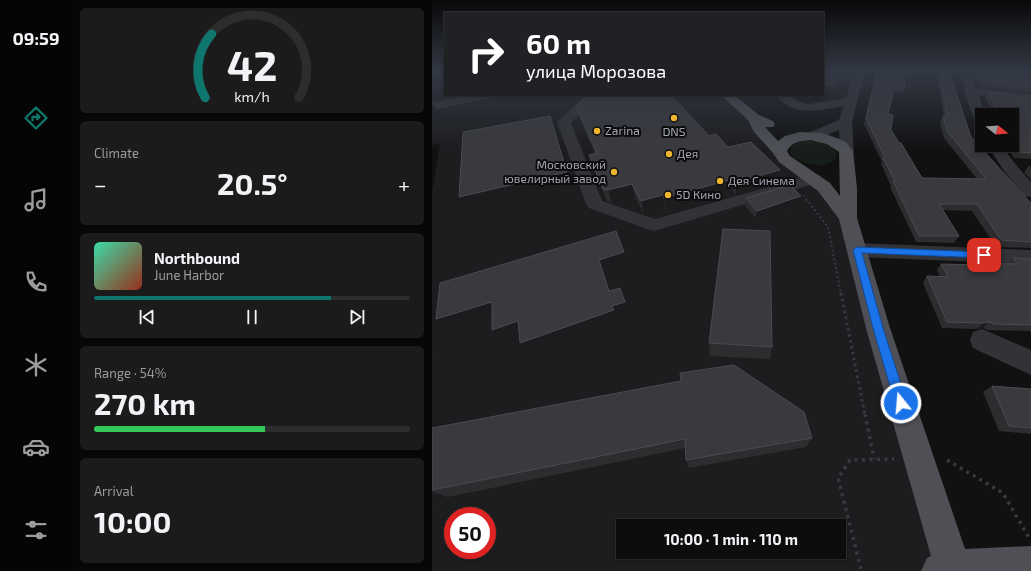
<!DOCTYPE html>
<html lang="en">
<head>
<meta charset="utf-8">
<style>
	body { margin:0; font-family:"Exo 2",sans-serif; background:#1b1b1c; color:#f1f3f6; height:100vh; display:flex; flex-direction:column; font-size:15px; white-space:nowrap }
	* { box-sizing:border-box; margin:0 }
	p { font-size:13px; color:#9a9c9e }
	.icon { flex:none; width:22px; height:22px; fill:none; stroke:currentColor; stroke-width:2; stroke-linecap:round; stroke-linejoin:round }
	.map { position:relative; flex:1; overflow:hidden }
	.details { display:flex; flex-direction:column; gap:8px; padding:8px; background:#070708; width:360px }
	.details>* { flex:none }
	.top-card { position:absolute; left:12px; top:12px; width:380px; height:84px; border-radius:0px; box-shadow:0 2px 6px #0003,0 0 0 1px #2d2d2e; background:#202124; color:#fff; overflow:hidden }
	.needle { width:26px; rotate:107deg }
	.controls { position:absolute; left:543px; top:108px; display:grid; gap:8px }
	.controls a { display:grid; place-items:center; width:44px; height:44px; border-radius:0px; background:#0d0d0e; box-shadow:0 2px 6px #0003,0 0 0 1px #2d2d2e; font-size:20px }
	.speed { position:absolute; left:12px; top:507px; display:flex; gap:8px; font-size:20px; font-weight:700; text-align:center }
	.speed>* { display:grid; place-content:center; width:52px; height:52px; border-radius:50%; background:#0d0d0e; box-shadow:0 2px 6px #0003,0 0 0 1px #2d2d2e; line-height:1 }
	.speed .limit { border:6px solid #d22; background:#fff; color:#111 }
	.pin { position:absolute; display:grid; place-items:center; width:34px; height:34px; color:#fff; margin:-17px; border-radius:8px; box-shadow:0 2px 6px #0006 }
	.me { position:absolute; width:44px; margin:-22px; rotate:343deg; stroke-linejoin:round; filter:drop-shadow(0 0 3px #0008) }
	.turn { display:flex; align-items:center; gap:14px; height:84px; padding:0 16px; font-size:18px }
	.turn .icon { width:52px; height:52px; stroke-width:2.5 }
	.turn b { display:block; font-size:28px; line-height:34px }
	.big { font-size:30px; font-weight:700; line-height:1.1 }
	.details .widget { flex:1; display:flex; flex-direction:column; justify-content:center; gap:6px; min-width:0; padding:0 14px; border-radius:6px; background:#1b1b1c }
	.details .dial { align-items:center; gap:0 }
	.dial svg { height:104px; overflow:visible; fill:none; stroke:#2d2d2e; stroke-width:7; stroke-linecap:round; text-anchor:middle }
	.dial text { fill:#f1f3f6; stroke:none }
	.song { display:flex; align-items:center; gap:12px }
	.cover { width:48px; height:48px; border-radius:6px; background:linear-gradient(135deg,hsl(160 70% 55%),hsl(10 70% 35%)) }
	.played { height:4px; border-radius:2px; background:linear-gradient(90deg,#0f766e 75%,#2d2d2e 75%) }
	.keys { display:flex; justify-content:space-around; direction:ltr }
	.heat { display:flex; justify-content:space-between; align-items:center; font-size:22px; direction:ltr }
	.charge { height:6px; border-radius:3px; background:linear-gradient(90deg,#34c759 54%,#2d2d2e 0) }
	.trip { position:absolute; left:184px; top:519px; width:230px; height:40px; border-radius:0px; background:#0d0d0e; box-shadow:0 2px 6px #0003,0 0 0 1px #2d2d2e; font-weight:700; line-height:40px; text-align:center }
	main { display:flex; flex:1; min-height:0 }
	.tabs { display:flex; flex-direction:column; width:72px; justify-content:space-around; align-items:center; background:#050506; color:#9a9c9e }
	.tabs .icon { width:28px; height:28px }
	.tabs .current { color:#0f766e }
	.tabs b { font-size:18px; color:#f1f3f6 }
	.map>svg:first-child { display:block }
	.built { fill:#1d1d1f; fill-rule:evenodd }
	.green { fill:#171d18 }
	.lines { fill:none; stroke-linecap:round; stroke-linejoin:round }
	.path-far3 { stroke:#383a3e; stroke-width:1.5; stroke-dasharray:1 1.5; stroke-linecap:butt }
	.path-far2 { stroke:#383a3e; stroke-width:2; stroke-dasharray:2 2.5; stroke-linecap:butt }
	.path-far1 { stroke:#383a3e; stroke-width:3; stroke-dasharray:2.5 3.5; stroke-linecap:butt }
	.path { stroke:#383a3e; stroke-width:3.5; stroke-dasharray:3 4.5; stroke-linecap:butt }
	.minor { fill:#323337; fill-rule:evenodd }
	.major { fill:#4e5056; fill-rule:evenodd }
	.wall { fill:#2d2d30 }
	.shaded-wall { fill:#1c1c1e }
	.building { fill:#3a3a3e; stroke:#4a4b50 }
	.route { fill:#1a73e8; stroke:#114b97 }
	.poi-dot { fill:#edb42f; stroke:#0c0c0d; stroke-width:1.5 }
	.labels { text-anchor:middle; stroke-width:4; stroke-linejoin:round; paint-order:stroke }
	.far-poi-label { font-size:12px; fill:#a3a7b3; stroke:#0c0c0d; text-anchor:start }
</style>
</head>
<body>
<main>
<nav class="tabs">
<b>09:59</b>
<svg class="icon current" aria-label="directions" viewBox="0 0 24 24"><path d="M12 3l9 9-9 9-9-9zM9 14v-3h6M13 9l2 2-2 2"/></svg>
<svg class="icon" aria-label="music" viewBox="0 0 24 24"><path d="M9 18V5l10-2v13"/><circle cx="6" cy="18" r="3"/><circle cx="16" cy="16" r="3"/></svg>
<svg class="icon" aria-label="phone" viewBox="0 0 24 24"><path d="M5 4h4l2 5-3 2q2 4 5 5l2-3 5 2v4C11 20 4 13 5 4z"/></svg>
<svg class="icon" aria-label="climate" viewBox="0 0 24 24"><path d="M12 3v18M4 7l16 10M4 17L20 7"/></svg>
<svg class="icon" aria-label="car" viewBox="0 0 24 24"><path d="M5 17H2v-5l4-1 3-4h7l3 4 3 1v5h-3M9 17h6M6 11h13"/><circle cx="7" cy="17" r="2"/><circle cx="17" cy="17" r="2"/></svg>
<svg class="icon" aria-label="filters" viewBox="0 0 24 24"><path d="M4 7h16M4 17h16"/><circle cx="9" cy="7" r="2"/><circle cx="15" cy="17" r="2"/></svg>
</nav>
<section class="details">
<div class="widget dial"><svg viewBox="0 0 100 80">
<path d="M14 69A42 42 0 1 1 86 69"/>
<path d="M14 69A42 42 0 0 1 19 20" stroke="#0f766e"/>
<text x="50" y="56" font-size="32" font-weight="700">42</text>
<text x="50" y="72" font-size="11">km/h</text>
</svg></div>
<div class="widget"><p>Climate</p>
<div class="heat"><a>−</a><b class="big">20.5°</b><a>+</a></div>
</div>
<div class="widget">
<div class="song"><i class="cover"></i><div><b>Northbound</b><p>June Harbor</p></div></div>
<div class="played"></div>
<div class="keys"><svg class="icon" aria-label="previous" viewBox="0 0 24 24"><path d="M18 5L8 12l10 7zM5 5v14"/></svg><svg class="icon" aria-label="pause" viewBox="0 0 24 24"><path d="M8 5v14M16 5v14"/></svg><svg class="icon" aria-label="next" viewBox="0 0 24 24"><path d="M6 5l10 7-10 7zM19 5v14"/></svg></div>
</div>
<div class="widget"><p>Range · 54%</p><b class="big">270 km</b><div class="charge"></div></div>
<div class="widget"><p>Arrival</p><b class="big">10:00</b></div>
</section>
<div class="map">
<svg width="599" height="571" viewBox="0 0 599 571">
	<rect width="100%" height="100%" fill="#111112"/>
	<path class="built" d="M0,71H13V95H295L405,205L508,571H0V193L8,144L0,145ZM21,516H55V550H21ZM191,526H407V552H191Z"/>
	<path class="green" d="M375,140C386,140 403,142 405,155C398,172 366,165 358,153L359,146L368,141Z"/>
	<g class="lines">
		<polyline class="path-far3" points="371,195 375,200"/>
		<polyline class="path-far2" points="374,199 396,227 409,294"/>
		<polyline class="path-far1" points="409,293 433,415"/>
		<g class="path">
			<polyline points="433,414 442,459"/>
			<polyline points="515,460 571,493 597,538"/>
			<polyline points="429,569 406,478 418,460 462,459"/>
		</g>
		<g class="minor">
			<path d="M423,71H433L420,122L422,153L420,156L415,157L410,156L408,153L407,130L386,139L381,140L376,139L374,136L376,133L407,120L412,106C389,110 361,118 344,95H358L368,102L376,104L414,98L419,82L391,78V72L421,76Z"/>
			<polygon points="528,71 538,71 544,88 599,94 599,102 547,95 553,115 550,115 550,128 545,127 532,91 533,90"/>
			<polygon points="39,95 64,95 62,97 58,98 0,110 0,102"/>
			<polygon points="154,95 163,95 165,97 139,123 170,201 223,219 382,174 388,176 390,179 388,182 229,229 222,231 215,229 157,208 154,204 125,122"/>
			<polygon points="555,145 569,145 584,165 599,182 599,197 593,196 572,171"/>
			<polygon points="425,243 599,250 599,264 425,257 418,255 415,250 418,245"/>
			<polygon points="550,329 599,350 599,375 541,348 538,340 541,332"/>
		</g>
		<path class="major" d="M289,95H302L327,115L341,121L343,124L341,127H333L346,141L353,136L368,132L390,133L405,138L414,142L421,151L425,188V218L458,328L533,549L599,546V571H489L495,558L499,556L434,328L407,219L386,191L347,162L341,153L322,132L316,120ZM379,140L395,144L407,152L408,196L398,183L358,156L355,151C360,141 369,141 379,140Z"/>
	</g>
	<g class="wall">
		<polygon points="391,71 409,71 408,73 407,73 403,86 391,86"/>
		<polygon points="444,71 480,74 479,79 473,78 473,88 471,93 461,92 456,114 459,130 490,178 545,179 512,138 508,122 511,116 512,116 505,76 507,71 517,71 539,137 599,203 599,248 564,247 540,211 511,210 527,236 522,243 484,242 458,187 459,186 449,164 450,162 432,124"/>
		<polygon points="540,71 599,71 599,93 548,87"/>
		<polygon points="556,92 599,98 599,159 582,158 574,145 580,145 580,115 561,115 561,114 553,97"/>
		<polygon points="144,106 277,136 296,147 348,170 347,182 304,195 301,191 234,210 233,208 212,214 203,197 180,203 175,201 161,167 157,155 163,154 147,117"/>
		<polygon points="597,166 599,166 599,180 592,172"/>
		<polygon points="369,196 368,204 324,218 313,206 314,198"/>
		<polygon points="581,258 599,259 599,333 598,331 555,330 551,328 545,329 510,328 491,283 495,276 508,276 505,270 509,264 548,265 550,263 576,264"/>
		<polygon points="277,343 340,347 338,359 278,356"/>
		<polygon points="0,358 14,368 14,425 380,438 374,447 257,468 254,460 253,448 16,497 0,505"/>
		<polygon points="560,386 599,389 599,434 567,431 551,392"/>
	</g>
	<g class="shaded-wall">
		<polygon points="406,71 407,71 405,82 403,86"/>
		<polygon points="139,95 152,95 142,104"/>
		<polygon points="0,103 5,110 0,127"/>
		<polygon points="118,116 122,127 140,183 36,209 27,197"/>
		<polygon points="348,170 347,182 304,195 304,182"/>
		<polygon points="301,179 301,191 234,210 232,198"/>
		<polygon points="200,184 203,197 180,203 176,190"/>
		<polygon points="231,195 233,208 212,214 209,201"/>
		<polygon points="369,196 368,204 324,218 325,211"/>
		<polygon points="192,252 197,265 173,273 183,304 177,291 167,260"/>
		<polygon points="188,288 198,314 186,319 187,322 99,354 88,343 180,306"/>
		<polygon points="60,302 71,314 19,331 4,319"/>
		<polygon points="86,321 97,334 72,342 60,330"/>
		<polygon points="557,322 551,328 545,329 551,323"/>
		<polygon points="0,358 14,368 14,438 0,431"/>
		<polygon points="0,492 16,497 0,505"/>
	</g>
	<g class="building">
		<polygon points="445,71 480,71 480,74 473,73 473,88 463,86 456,114 461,115 459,130 467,143 469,143 490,178 554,179 515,131 511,116 515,116 507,71 517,71 539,137 599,203 599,242 569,240 545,204 507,204 527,236 487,236 461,181 463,181 451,158 453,158 434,118"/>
		<polygon points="545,71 599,71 599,87 550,82"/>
		<polygon points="556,92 599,98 599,153 586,152 580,143 580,115 562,115 561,114 567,114"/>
		<polygon points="155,95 239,95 277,136 284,134 296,147 319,142 348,170 304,182 301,179 232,198 231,195 209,201 200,184 176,190 171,189 157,155 165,153 144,106"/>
		<polygon points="118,116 135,172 27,197 31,132"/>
		<polygon points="358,185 369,196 325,211 314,198"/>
		<polygon points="291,229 338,231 340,347 277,343"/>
		<polygon points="184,231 192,252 167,260 177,291 188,288 193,302 180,306 182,310 88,343 86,321 60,330 60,302 4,319 8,283"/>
		<polygon points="581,258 599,259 599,325 562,324 557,322 551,323 515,322 495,276 516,277 509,264 551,265 550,263 585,264"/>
		<polygon points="302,365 372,412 380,438 254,460 253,439 0,490 0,428 249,381 248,373"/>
		<polygon points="560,386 599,389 599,428 577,426"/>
	</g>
	<linearGradient id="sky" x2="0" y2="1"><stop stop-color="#09090a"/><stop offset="0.47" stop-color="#323844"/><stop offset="1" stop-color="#323844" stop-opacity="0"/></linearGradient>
	<rect width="599" height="151" fill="url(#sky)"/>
	<polygon class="route" points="425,247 552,252 556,255 552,258 430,253 451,328 475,403 473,407 469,409 465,407 463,403 441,328 421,250"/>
	<g class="poi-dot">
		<circle cx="242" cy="118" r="4"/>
		<circle cx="165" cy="131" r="4"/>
		<circle cx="237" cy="154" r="4"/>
		<circle cx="182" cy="172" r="4"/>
		<circle cx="288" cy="181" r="4"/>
		<circle cx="236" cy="195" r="4"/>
	</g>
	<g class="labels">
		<g class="far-poi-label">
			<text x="173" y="135">Zarina</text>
			<text x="242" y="136" text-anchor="middle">DNS</text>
			<text x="245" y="158">Дея</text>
			<text x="174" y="169" text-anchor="end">Московский<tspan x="174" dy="14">ювелирный завод</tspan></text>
			<text x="296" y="185">Дея Синема</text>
			<text x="244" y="199">5D Кино</text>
		</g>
	</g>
</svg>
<div class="controls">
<a><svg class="needle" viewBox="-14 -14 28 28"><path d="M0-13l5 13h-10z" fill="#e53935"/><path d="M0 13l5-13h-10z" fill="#9a9c9e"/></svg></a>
</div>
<div class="speed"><div class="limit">50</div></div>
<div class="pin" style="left:552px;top:255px;background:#d93025"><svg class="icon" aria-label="arrive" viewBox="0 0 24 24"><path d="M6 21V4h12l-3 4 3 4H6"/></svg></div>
<svg class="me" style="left:469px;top:403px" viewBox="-20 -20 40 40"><circle r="17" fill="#1a73e8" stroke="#fff" stroke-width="3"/><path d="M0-11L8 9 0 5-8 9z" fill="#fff"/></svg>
<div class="trip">10:00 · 1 min · 110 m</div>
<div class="top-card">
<div class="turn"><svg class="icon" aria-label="right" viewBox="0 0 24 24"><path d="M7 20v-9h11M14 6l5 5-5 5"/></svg><div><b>60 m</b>улица Морозова</div></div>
</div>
</div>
</main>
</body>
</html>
